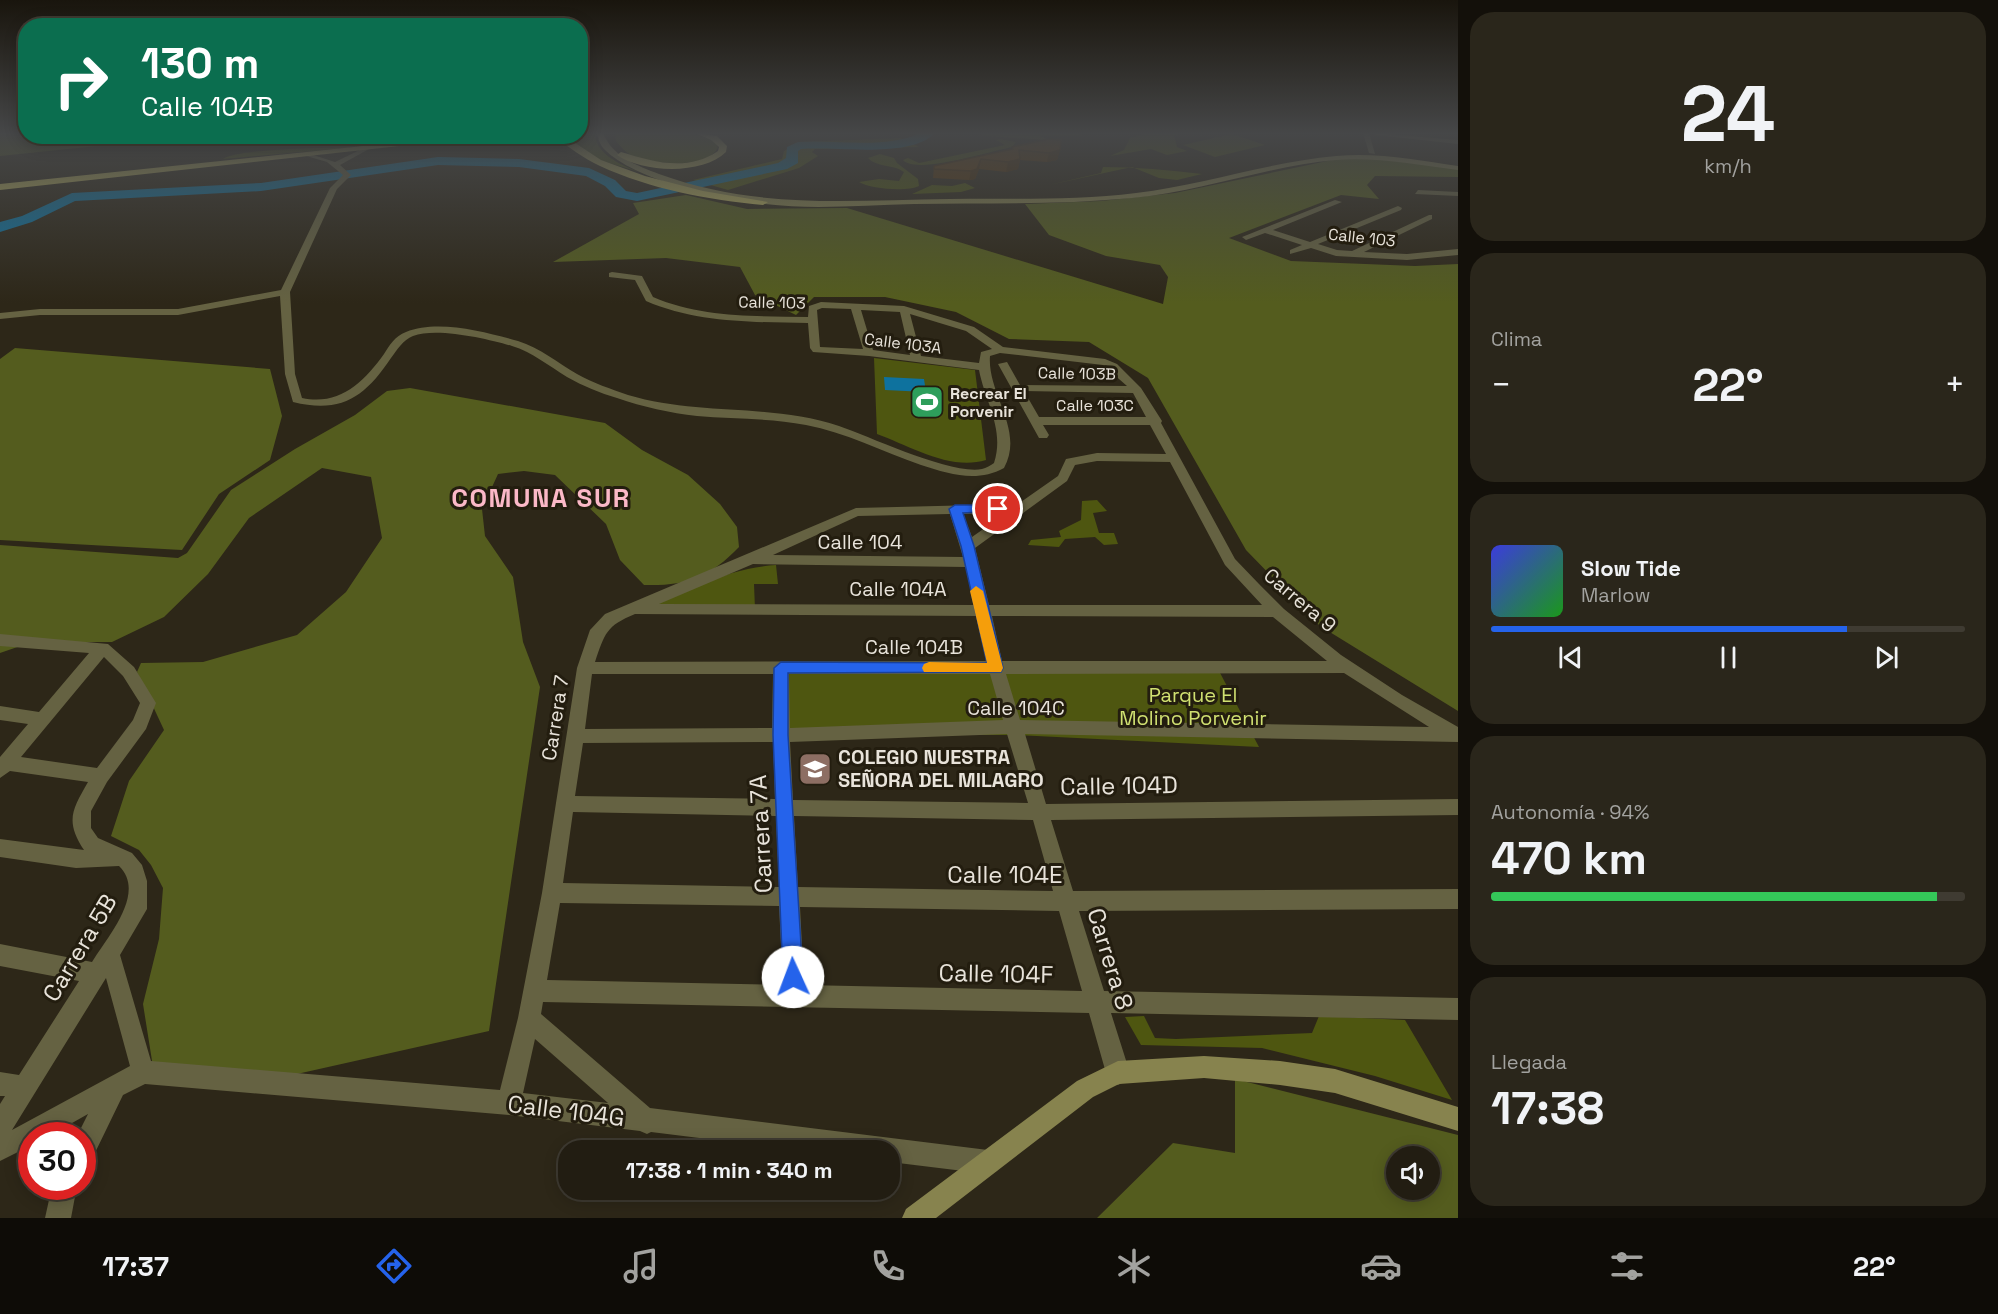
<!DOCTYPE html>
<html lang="es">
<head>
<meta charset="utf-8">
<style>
	body { margin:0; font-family:"Space Grotesk",sans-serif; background:#2a261b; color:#f1f3f6; height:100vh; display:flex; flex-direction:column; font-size:22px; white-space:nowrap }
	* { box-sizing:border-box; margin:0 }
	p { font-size:20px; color:#a2a29f }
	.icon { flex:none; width:33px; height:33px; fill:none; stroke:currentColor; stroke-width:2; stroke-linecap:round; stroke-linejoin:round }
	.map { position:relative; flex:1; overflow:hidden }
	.side { display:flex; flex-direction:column; gap:12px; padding:12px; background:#13100a; width:540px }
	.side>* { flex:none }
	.guide { position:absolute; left:18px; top:18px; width:570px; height:126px; border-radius:24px; box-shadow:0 3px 15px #0003,0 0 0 2px #3f3b32; background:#0b6e4f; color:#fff; overflow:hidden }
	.tools { position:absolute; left:1386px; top:1146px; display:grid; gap:12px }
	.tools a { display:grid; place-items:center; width:54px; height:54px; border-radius:50%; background:#221d12; box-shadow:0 3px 15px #0003,0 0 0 2px #3f3b32; font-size:30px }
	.speed { position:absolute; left:18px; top:1122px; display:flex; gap:12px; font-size:30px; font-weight:700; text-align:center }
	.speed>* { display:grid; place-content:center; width:78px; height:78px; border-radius:50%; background:#221d12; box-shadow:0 3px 15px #0003,0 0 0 2px #3f3b32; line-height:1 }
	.speed .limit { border:9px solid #d22; background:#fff; color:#111 }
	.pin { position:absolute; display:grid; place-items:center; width:51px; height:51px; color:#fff; margin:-26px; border:3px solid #fff; border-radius:50%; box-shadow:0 2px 6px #0007 }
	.me { position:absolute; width:66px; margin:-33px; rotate:358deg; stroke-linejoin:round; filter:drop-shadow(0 0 4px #0008) }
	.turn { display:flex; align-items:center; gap:21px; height:126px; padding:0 24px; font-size:27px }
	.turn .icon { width:78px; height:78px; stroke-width:2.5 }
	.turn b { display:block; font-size:42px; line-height:51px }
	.big { font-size:45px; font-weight:600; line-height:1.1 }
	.side .tile { flex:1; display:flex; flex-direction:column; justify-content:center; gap:9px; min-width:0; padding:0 21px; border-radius:24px; background:#2a261b }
	.side .dial { align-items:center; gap:0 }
	.dial b { font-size:78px; line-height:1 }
	.song { display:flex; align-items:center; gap:18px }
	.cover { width:72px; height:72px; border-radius:9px; background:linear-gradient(135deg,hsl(240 70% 55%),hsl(120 70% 35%)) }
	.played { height:6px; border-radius:3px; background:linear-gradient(90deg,#2563eb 75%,#3f3b32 75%) }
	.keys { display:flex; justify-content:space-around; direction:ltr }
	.heat { display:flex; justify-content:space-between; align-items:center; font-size:33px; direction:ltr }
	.charge { height:9px; border-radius:4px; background:linear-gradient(90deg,#34c759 94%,#3f3b32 0) }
	.trip { position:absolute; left:558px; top:1140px; width:342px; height:60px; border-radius:24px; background:#221d12; box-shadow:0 3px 15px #0003,0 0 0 2px #3f3b32; font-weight:600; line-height:60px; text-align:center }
	.tab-bar { display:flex; height:96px; justify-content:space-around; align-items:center; background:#0e0c07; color:#a2a29f }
	.tab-bar .icon { width:42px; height:42px }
	.tab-bar .selected { color:#2563eb }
	.tab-bar b { font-size:27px; color:#f1f3f6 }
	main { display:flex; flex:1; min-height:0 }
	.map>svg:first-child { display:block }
	.green { fill:#4e5610 }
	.forest { fill:#545c1e; fill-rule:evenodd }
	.water { fill:#0e729e }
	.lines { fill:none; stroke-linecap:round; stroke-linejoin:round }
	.river { fill:#0e729e; fill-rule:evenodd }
	.street { fill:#656242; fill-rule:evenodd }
	.secondary { fill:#87834e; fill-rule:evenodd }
	.highway { fill:#bab35e; fill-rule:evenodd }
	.wall { fill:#583405 }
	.shaded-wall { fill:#472a04 }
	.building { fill:#663c06; stroke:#472a04; stroke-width:1.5 }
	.route { fill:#2563eb; stroke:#184099; stroke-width:1.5 }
	.slow { fill:#f59e0b }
	.labels { text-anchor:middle; stroke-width:6; stroke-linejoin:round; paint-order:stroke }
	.far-street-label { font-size:16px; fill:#e8e3da; stroke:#231d0f }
	.far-poi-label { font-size:16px; font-weight:bold; fill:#e8e3da; stroke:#231d0f; text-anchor:start }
	.street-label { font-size:20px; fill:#e8e3da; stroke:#231d0f }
	.park-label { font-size:20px; fill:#d0e071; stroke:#231d0f }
	.poi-label { font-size:20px; font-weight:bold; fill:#e8e3da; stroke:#231d0f; text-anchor:start }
	.near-street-label { font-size:24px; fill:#e8e3da; stroke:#231d0f }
	.district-label { font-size:26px; font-weight:bold; letter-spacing:1.5px; fill:#fbb8c7; stroke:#231d0f }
</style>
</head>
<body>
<main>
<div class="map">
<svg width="1458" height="1218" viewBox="0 0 1458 1218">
	<rect width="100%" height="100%" fill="#2d2718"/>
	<g class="green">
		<path d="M581,133H595C595,164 653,176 677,183L599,160L564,137L580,136Z"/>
		<path d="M615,133C636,133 708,126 718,147C709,170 652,164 633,156C626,153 621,147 616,141Z"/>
		<polygon points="980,133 1076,133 1083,136 1041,136 1048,140 985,136"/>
		<polygon points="1147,133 1182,133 1174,135 1177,147 1187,151 1167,155 1151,149 1110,156 1124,150 1130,138"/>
		<polygon points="1232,134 1265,145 1215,157 1183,145"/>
		<polygon points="901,138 919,147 815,149 812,152 818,156 799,168 728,190 693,180 782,159 784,151 801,142"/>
		<path d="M1000,139L1016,142L1012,147C991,151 916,175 903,160L908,158L919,163L1005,145L996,140Z"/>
		<path d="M357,147L223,159C240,148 332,148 357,147Z"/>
		<path d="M880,154L894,158L897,163L918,179L919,186C907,192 870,189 859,182L879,179L899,181L904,172C893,164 878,168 868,158Z"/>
		<path d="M1103,167C1136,167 1169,170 1202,174L1177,180L1159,178L1132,167L1049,185L1101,173Z"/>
		<polygon points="965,183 975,188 961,192 912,194 932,185 952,186"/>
		<path d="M874,358L975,370L986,460C950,471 910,446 877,434Z"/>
		<polygon points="1097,500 1107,511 1093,513 1099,533 1114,533 1118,544 1104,545 1095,537 1065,539 1059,547 1028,545 1031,540 1061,537 1059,531 1081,520 1082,501"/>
		<path d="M776,565L778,584H754L755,609L642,611C686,591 727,568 776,565Z"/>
		<polygon points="783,668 1218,669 1259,747 1014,735 781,735"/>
		<polygon points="1144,1016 1155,1038 1176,1039 1312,1033 1319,1016 1405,1020 1452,1100 1375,1076 1262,1048 1141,1045 1125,1017"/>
	</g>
	<g class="forest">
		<polygon points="0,133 25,133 26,136 185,137 0,156"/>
		<polygon points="1337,159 1377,159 1458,168 1458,177 1375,176 1367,185 1379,199 1341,195 1229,238 1291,261 1415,266 1458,264 1458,711 1320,626 1246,550 1148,378 1089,342 1009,339 956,312 885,297 814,297 796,315 755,295 740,267 666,258 553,262 639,214 633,203 686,195 747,209 847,208 1163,304 1168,277 1160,265 1106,256 1049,235 1025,204 1101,201 1175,193"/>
		<polygon points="15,348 270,369 282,416 270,460 219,494 182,550 0,540 0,359"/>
		<path d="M410,388L605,423L642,450L688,475L720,504L737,527L739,547C709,578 687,586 644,585L620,560L606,524L555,475L524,471L498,474L482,509L485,536L513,577L523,642L540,687L489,1031L279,1078L153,1067L143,1004L159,939L163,888L151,865L139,850L111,836L129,781L164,730L137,672L141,663L203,662L297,635L346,592L382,538L371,477L322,468L249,518L208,574L164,617L112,642H32L0,653V545L178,558L187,553L231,490L295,449L355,415L387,391Z"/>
		<path d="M1235,1079L1458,1135V1218H1097L1173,1143L1235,1153ZM1396,1156H1430V1190H1396Z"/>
	</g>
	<polygon class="water" points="884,377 924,379 926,392 885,390"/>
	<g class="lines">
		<path class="river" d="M920,133H935C910,159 836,146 801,149L798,151V163L787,169L637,201L616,197L605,186L586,176L519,167L438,165L261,191L75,201L32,222L0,232V222L22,216L72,193L261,183L438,157L519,159L589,168L615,180L626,191L637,193L778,163L786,158L787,147L798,142C837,139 884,150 920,133Z"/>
		<g class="street">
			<polygon points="1363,133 1369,133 1375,154 1369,153"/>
			<polygon points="1373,133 1458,140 1458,144 1376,135"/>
			<path d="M364,148L369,149L340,165L351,175L337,189L290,292L295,374L302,398C339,406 363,383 384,354C389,346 395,336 406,332C438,319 485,332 518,341C540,348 558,363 577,374C593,383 611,389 628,395C698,416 770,403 839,426C871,437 951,475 982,469C986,468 991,465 994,463C1005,429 985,402 979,370L869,356L813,352L810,348L808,323C753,322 697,323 646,301L635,280L609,277V273L612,272L642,276L653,297C702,318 756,316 808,317L809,306L821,302L904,306L974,327L1003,347L1105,359L1117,364L1141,388L1162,421L1161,423L1235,559L1259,584L1284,609L1341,655L1402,695L1458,727V742L1025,734L1046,804L1458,799V815L1051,820L1073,891L1458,889V909L1079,911L1104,991L1458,998V1020L1111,1013L1130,1073L1126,1081L1118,1085L1110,1081L1106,1073L1089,1013L543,1002L541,1014L650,1108L988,1150L997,1153L1000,1162L997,1171L988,1174L890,1162V1150H796L651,1132L647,1134L640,1131L509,1115L145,1084L123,1095L91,1161L82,1164V1136H77L88,1114L49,1136H32V1145L0,1161V1104L5,1096H0V1072L19,1075L79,981L0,966V944L92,962C107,937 147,893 119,866L76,868L0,857V839L84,850C65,821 72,810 88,782L10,771L0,778V757L28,724L0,720V706L39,712L89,653L0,646V634L108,644L134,667L156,703L146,729L107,782L91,811V828L98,838L132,853L142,865L147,881V909L120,955L151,1061L500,1090L518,1018L542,893L577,668L590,630L605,614L856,508L1018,504L1058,476L1066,459L1097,453L1166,454L1150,425H1043L1049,435L1047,438H1039L998,364L1007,362L1020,385L1127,386L1103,365L1000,353L990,356C987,394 1025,430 1004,468C977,483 949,474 921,465C883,452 845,432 806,425C770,418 733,419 697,416C670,413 643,407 617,398C600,393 583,386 567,377C549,366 532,352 512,346C488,339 437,327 413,336C403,340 397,350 391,358C365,397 341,414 293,402L285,374L280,296L178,315H40L0,319V313L40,309H178L281,290L330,188L343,175L327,162L303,155L307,153L335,162ZM822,308L851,309L863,349L820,347L817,310ZM861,310L900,312L910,355L873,350ZM910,314L966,331L992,349L981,352L979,363L921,356ZM1024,391L1133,393L1146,417H1039ZM1097,461L1170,462L1225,565L1262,605H989L975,548L1067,481L1075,465ZM1006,513L972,537L963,514ZM950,514L963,557L773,555L858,516ZM753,564L966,567L974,605L659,604ZM635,614L976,616L986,661L595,662C605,633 606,626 635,614ZM992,616L1273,617L1327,661H1002ZM104,657L123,676L140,703L133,720L97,768L21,757ZM1344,673L1429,727L1020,720L1006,674ZM592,674H773L772,728L585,729ZM789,674H990L1003,720L790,728ZM1007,734L1028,803L793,800L790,742ZM773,742L775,799L575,796L583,743ZM573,812L776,816L779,887L563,883ZM794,816L1033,820L1053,891L798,887ZM560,903L779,906L783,985L547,980ZM800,907L1059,911L1082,991L804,985ZM106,978L130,1066L12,1130ZM535,1039L608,1103L523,1093Z"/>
			<polygon points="1418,190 1458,192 1458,196 1415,194"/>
			<polygon points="1335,200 1342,202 1273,230 1310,242 1398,206 1402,208 1401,210 1318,244 1337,250 1352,251 1429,215 1432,215 1432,219 1364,252 1407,254 1458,249 1458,255 1407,260 1336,256 1311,248 1290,254 1290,250 1302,245 1265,233 1246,240 1242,237"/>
			<polygon points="52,1186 77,1186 71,1218 45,1218"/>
		</g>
		<g class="secondary">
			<path d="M597,133H603C613,157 636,165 659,174C758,210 848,200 950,199C1012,198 1075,201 1136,193C1203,185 1269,162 1336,156C1377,152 1418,160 1458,166V170C1418,165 1377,157 1336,160C1267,166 1201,192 1132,198C1059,205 986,203 914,204C864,205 814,210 765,204C722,200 634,180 604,149C600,145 598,138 597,133Z"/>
			<polygon points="1204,1056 1280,1061 1335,1069 1458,1107 1458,1131 1335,1093 1280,1085 1204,1078 1119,1084 1093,1097 936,1218 902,1218 906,1209 1077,1081 1118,1061"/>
		</g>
		<g class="highway">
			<path d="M695,133L717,136L727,146L726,152C703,175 643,173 617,155L621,152C654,162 687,172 718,151L719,147L711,140Z"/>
			<polygon points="458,136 490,136 0,190 0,184"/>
			<path d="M553,136L566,137L601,160L645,176L703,191L768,202L763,205C708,200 650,189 600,166C584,159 568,146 553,136Z"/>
		</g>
	</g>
	<polygon class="wall" points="1012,147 1060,150 1057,160 1047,162 1020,160 1018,169 1006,172 979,169 975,179 969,180 933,178 934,166 1012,149"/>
	<g class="shaded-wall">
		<polygon points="1060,150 1057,160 1047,162 1049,153"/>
		<polygon points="981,159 979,169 975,179 969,180 971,171"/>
		<polygon points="1020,159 1018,169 1006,172 1008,162"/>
	</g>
	<polygon class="building" points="1049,139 1061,140 1060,150 1049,153 1019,150 1020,159 1008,162 981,159 977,169 971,171 934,169 934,166 1013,149 1012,147"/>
	<linearGradient id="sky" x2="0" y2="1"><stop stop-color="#19150d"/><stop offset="0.44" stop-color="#464748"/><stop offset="1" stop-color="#464748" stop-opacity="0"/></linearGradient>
	<rect width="1458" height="303" fill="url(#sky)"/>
	<polygon class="route" points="998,505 1004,509 1002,511 963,513 974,546 1003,668 1001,672 788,673 788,735 803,977 800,984 793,987 786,984 783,977 773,735 774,668 781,662 987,663 961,546 949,509 955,505"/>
	<polygon class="slow" points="976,586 983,591 1003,668 1001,672 924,672 922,668 924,664 929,662 987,663 970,591"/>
	<defs>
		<g id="stadium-square" transform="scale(1.725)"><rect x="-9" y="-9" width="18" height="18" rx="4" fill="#2e9e5b" stroke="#231d0f"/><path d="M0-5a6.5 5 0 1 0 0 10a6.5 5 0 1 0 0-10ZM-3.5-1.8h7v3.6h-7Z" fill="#fff"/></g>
		<g id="school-square" transform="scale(1.725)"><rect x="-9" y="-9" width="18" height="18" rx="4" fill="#8d6e63" stroke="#231d0f"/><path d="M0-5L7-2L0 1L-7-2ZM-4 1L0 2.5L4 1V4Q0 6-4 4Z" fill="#fff"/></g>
	</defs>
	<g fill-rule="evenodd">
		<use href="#stadium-square" x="927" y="402"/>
		<use href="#school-square" x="815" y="769"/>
	</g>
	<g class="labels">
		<g class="far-street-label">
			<text transform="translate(1362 237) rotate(6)" y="6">Calle 103</text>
			<text transform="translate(772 302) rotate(1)" y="6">Calle 103</text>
			<text transform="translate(903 343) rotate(7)" y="6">Calle 103A</text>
			<text transform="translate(1077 373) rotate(1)" y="6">Calle 103B</text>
			<text x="1095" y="411">Calle 103C</text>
		</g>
		<g class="far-poi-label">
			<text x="950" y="399">Recrear El<tspan x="950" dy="18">Porvenir</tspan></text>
		</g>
		<g class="street-label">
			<text x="860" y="549">Calle 104</text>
			<text x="898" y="596">Calle 104A</text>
			<text transform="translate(1300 600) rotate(40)" y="7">Carrera 9</text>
			<text x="914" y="654">Calle 104B</text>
			<text x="1016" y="715">Calle 104C</text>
			<text transform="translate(555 718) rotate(-81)" y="7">Carrera 7</text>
		</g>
		<g class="park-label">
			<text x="1193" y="702">Parque El<tspan x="1193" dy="23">Molino Porvenir</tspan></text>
		</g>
		<g class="poi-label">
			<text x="838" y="764">COLEGIO NUESTRA<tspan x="838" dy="23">SEÑORA DEL MILAGRO</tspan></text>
		</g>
		<g class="near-street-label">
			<text transform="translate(1119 786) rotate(-1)" y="8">Calle 104D</text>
			<text transform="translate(761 834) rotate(-93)" y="8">Carrera 7A</text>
			<text x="1005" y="883">Calle 104E</text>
			<text transform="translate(80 948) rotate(-59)" y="8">Carrera 5B</text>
			<text transform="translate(1110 959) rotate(73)" y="8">Carrera 8</text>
			<text transform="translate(996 974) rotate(1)" y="8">Calle 104F</text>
			<text transform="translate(566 1111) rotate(7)" y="8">Calle 104G</text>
		</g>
		<g class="district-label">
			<text x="541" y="507">COMUNA SUR</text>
		</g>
	</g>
</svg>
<div class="tools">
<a><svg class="icon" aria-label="sound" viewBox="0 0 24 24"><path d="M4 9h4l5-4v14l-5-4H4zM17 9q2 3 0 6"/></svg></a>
</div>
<div class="speed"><div class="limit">30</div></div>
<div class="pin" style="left:998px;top:509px;background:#d93025"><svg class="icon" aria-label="arrive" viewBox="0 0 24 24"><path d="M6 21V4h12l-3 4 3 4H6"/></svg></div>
<svg class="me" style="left:793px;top:977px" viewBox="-20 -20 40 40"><circle r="19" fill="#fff"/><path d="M0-13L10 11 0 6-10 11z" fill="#2563eb"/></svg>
<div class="trip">17:38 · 1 min · 340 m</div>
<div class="guide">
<div class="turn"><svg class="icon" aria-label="right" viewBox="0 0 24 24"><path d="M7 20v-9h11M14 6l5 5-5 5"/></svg><div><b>130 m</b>Calle 104B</div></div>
</div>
</div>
<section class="side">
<div class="tile dial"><b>24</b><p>km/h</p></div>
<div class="tile"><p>Clima</p>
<div class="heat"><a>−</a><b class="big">22°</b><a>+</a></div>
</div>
<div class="tile">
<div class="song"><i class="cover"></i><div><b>Slow Tide</b><p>Marlow</p></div></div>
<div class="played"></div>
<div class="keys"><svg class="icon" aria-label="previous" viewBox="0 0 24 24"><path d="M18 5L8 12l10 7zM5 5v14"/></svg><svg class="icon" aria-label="pause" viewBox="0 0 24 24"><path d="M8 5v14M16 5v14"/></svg><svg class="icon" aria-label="next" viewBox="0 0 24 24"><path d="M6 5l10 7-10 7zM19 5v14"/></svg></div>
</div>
<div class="tile"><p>Autonomía · 94%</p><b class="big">470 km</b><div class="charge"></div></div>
<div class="tile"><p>Llegada</p><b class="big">17:38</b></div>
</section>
</main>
<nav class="tab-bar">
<b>17:37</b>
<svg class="icon selected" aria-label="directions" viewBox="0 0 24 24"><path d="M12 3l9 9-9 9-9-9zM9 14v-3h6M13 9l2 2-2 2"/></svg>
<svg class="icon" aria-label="music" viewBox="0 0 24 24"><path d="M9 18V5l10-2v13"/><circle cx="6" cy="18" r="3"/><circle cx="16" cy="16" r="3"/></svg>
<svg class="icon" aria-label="phone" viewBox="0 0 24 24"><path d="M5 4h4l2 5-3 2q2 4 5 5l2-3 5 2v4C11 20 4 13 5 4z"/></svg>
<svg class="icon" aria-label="climate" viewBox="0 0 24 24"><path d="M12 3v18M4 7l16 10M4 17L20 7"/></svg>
<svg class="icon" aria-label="car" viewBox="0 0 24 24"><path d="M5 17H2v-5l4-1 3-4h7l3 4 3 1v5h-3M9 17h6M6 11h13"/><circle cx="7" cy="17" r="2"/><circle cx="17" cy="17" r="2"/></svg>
<svg class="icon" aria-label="filters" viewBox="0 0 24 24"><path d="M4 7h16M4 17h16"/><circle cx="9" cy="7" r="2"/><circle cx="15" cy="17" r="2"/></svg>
<b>22°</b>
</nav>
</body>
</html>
